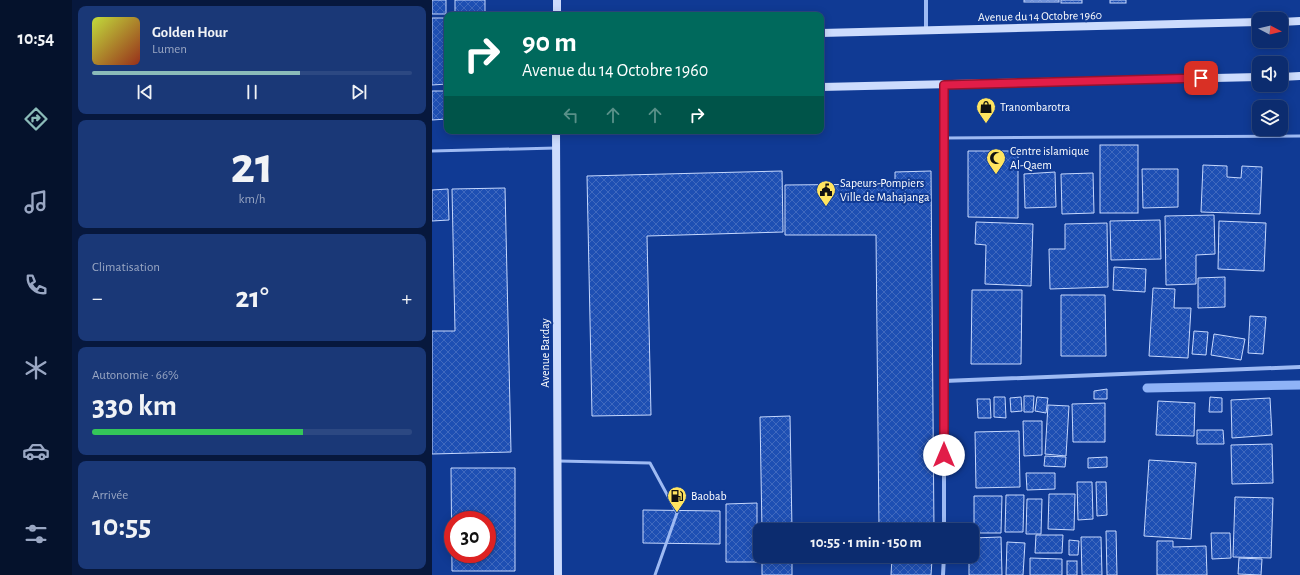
<!DOCTYPE html>
<html lang="fr">
<head>
<meta charset="utf-8">
<style>
	body { margin:0; font-family:"Alegreya Sans",sans-serif; background:#1a3877; color:#f1f3f6; height:100vh; display:flex; flex-direction:column; font-size:15px; white-space:nowrap }
	* { box-sizing:border-box; margin:0 }
	p { font-size:13px; color:#9aa7c3 }
	.icon { flex:none; width:22px; height:22px; fill:none; stroke:currentColor; stroke-width:2; stroke-linecap:round; stroke-linejoin:round }
	.map { position:relative; flex:1; overflow:hidden }
	.details { display:flex; flex-direction:column; gap:6px; padding:6px; background:#07183d; width:360px }
	.details>* { flex:none }
	.banner { position:absolute; left:12px; top:12px; width:380px; height:122px; border-radius:8px; box-shadow:0 2px 10px #0003,0 0 0 1px #2c4882; background:#00695c; color:#fff; overflow:hidden }
	.needle { width:26px; rotate:97deg }
	.controls { position:absolute; left:820px; top:12px; display:grid; gap:8px }
	.controls a { display:grid; place-items:center; width:36px; height:36px; border-radius:8px; background:#0c2c6f; box-shadow:0 2px 10px #0003,0 0 0 1px #2c4882; font-size:20px }
	.speed { position:absolute; left:12px; top:511px; display:flex; gap:8px; font-size:20px; font-weight:700; text-align:center }
	.speed>* { display:grid; place-content:center; width:52px; height:52px; border-radius:50%; background:#0c2c6f; box-shadow:0 2px 10px #0003,0 0 0 1px #2c4882; line-height:1 }
	.speed .limit { border:6px solid #d22; background:#fff; color:#111 }
	.pin { position:absolute; display:grid; place-items:center; width:34px; height:34px; color:#fff; margin:-17px; border-radius:8px; box-shadow:0 2px 6px #0006 }
	.me { position:absolute; width:44px; margin:-22px; rotate:0deg; stroke-linejoin:round; filter:drop-shadow(0 0 3px #0008) }
	.turn { display:flex; align-items:center; gap:14px; height:84px; padding:0 12px; font-size:18px }
	.turn .icon { width:52px; height:52px; stroke-width:2.5 }
	.turn b { display:block; font-size:28px; line-height:34px }
	.lanes { display:flex; align-items:center; height:38px; padding:0 12px; background:#0003; justify-content:center; gap:20px; direction:ltr }
	.lanes .off { opacity:.35 }
	.big { font-size:30px; font-weight:700; line-height:1.1 }
	.details .card { flex:1; display:flex; flex-direction:column; justify-content:center; gap:6px; min-width:0; padding:0 14px; border-radius:8px; background:#1a3877 }
	.details .dial { align-items:center; gap:0 }
	.dial b { font-size:52px; line-height:1 }
	.song { display:flex; align-items:center; gap:12px }
	.cover { width:48px; height:48px; border-radius:6px; background:linear-gradient(135deg,hsl(70 70% 55%),hsl(10 70% 35%)) }
	.played { height:4px; border-radius:2px; background:linear-gradient(90deg,#8bbbb9 65%,#2c4882 65%) }
	.keys { display:flex; justify-content:space-around; direction:ltr }
	.heat { display:flex; justify-content:space-between; align-items:center; font-size:22px; direction:ltr }
	.charge { height:6px; border-radius:3px; background:linear-gradient(90deg,#34c759 66%,#2c4882 0) }
	.trip { position:absolute; left:321px; top:523px; width:226px; height:40px; border-radius:8px; background:#0c2c6f; box-shadow:0 2px 10px #0003,0 0 0 1px #2c4882; font-weight:700; line-height:40px; text-align:center }
	main { display:flex; flex:1; min-height:0 }
	.menu { display:flex; flex-direction:column; width:72px; justify-content:space-around; align-items:center; background:#05122c; color:#9aa7c3 }
	.menu .icon { width:28px; height:28px }
	.menu .on { color:#8bbbb9 }
	.menu b { font-size:18px; color:#f1f3f6 }
	.map>svg:first-child { display:block }
	.lines { fill:none; stroke-linecap:round; stroke-linejoin:round }
	.stream { stroke:#8fb3f7; stroke-width:9 }
	.building { fill:url(#building-cross-hatch); stroke:#c6d8fe; fill-rule:evenodd }
	.service { stroke:#9ebaf3; stroke-width:3 }
	.minor { stroke:#9ebaf3; stroke-width:4 }
	.secondary { stroke:#cddcfd; stroke-width:8 }
	.route-casing { stroke:#92132f; stroke-width:10 }
	.route { stroke:#e11d48; stroke-width:7 }
	.labels { text-anchor:middle; stroke-width:4; stroke-linejoin:round; paint-order:stroke }
	.street-label { font-size:12px; fill:#fff; stroke:#103a94 }
	.poi-label { font-size:12px; fill:#fff; stroke:#103a94; text-anchor:start }
</style>
</head>
<body>
<main>
<nav class="menu">
<b>10:54</b>
<svg class="icon on" aria-label="directions" viewBox="0 0 24 24"><path d="M12 3l9 9-9 9-9-9zM9 14v-3h6M13 9l2 2-2 2"/></svg>
<svg class="icon" aria-label="music" viewBox="0 0 24 24"><path d="M9 18V5l10-2v13"/><circle cx="6" cy="18" r="3"/><circle cx="16" cy="16" r="3"/></svg>
<svg class="icon" aria-label="phone" viewBox="0 0 24 24"><path d="M5 4h4l2 5-3 2q2 4 5 5l2-3 5 2v4C11 20 4 13 5 4z"/></svg>
<svg class="icon" aria-label="climate" viewBox="0 0 24 24"><path d="M12 3v18M4 7l16 10M4 17L20 7"/></svg>
<svg class="icon" aria-label="car" viewBox="0 0 24 24"><path d="M5 17H2v-5l4-1 3-4h7l3 4 3 1v5h-3M9 17h6M6 11h13"/><circle cx="7" cy="17" r="2"/><circle cx="17" cy="17" r="2"/></svg>
<svg class="icon" aria-label="filters" viewBox="0 0 24 24"><path d="M4 7h16M4 17h16"/><circle cx="9" cy="7" r="2"/><circle cx="15" cy="17" r="2"/></svg>
</nav>
<section class="details">
<div class="card">
<div class="song"><i class="cover"></i><div><b>Golden Hour</b><p>Lumen</p></div></div>
<div class="played"></div>
<div class="keys"><svg class="icon" aria-label="previous" viewBox="0 0 24 24"><path d="M18 5L8 12l10 7zM5 5v14"/></svg><svg class="icon" aria-label="pause" viewBox="0 0 24 24"><path d="M8 5v14M16 5v14"/></svg><svg class="icon" aria-label="next" viewBox="0 0 24 24"><path d="M6 5l10 7-10 7zM19 5v14"/></svg></div>
</div>
<div class="card dial"><b>21</b><p>km/h</p></div>
<div class="card"><p>Climatisation</p>
<div class="heat"><a>−</a><b class="big">21°</b><a>+</a></div>
</div>
<div class="card"><p>Autonomie · 66%</p><b class="big">330 km</b><div class="charge"></div></div>
<div class="card"><p>Arrivée</p><b class="big">10:55</b></div>
</section>
<div class="map">
<svg width="868" height="575" viewBox="0 0 868 575">
	<defs>
		<pattern id="building-cross-hatch" width="8" height="8" patternUnits="userSpaceOnUse"><rect width="8" height="8" fill="#1e4fb3"/><path d="M0 0l8 8M0 8l8-8" fill="none" stroke="#4069be"/></pattern>
	</defs>
	<rect width="100%" height="100%" fill="#103a94"/>
	<g class="lines">
		<polyline class="stream" points="715,388 868,385"/>
	</g>
	<g class="building">
		<rect x="0" y="0" width="14" height="14"/>
		<rect x="23" y="0" width="30" height="15"/>
		<rect x="592" y="0" width="35" height="2"/>
		<rect x="629" y="0" width="21" height="3"/>
		<rect x="678" y="0" width="16" height="3"/>
		<polygon points="0,18 14,18 15,84 0,85"/>
		<polygon points="0,91 15,91 15,119 0,120"/>
		<rect x="668" y="145" width="38" height="68"/>
		<polygon points="536,151 586,151 586,218 536,217"/>
		<polygon points="771,165 795,166 795,177 809,178 810,166 830,167 828,214 769,212"/>
		<polygon points="710,169 746,169 746,207 711,208"/>
		<polygon points="350,171 351,232 215,236 219,415 160,416 155,176"/>
		<polygon points="499,171 502,530 447,530 444,235 353,235 353,185 463,184 463,172"/>
		<polygon points="623,172 624,207 593,208 592,174"/>
		<polygon points="661,173 662,213 630,214 629,174"/>
		<polygon points="73,188 79,452 0,454 0,331 23,331 20,189"/>
		<polygon points="16,189 17,220 0,221 0,190"/>
		<polygon points="782,215 783,254 764,255 764,284 734,285 733,216"/>
		<polygon points="728,220 729,259 679,260 678,221"/>
		<polygon points="787,221 834,223 832,271 786,269"/>
		<polygon points="544,222 601,224 599,286 553,284 554,245 543,244"/>
		<polygon points="675,223 676,287 618,289 617,249 633,249 633,224"/>
		<polygon points="682,267 714,269 713,292 681,290"/>
		<polygon points="793,277 793,307 766,308 766,278"/>
		<polygon points="721,288 743,289 742,308 759,308 756,358 717,356"/>
		<polygon points="540,290 590,290 589,364 539,364"/>
		<polygon points="629,295 673,295 674,356 629,356"/>
		<polygon points="818,316 834,317 831,354 816,353"/>
		<polygon points="762,331 776,332 774,355 760,354"/>
		<polygon points="782,334 813,339 809,360 779,355"/>
		<polygon points="675,389 675,399 662,399 662,391"/>
		<polygon points="592,396 602,396 601,412 592,412"/>
		<polygon points="562,397 573,397 574,418 562,417"/>
		<polygon points="589,397 590,411 579,412 578,398"/>
		<polygon points="605,397 616,398 614,413 603,411"/>
		<polygon points="778,397 790,398 790,412 777,412"/>
		<polygon points="838,398 840,435 800,438 799,400"/>
		<polygon points="545,399 558,399 559,418 546,418"/>
		<polygon points="726,401 763,403 762,436 724,435"/>
		<polygon points="673,403 673,442 641,442 640,404"/>
		<polygon points="616,405 637,406 634,456 613,454"/>
		<polygon points="358,416 360,530 330,530 328,417"/>
		<polygon points="591,421 610,421 610,455 592,456"/>
		<polygon points="765,430 791,430 792,444 765,444"/>
		<polygon points="587,431 588,487 544,488 543,432"/>
		<polygon points="840,444 841,483 800,484 799,445"/>
		<polygon points="613,456 634,457 633,467 612,466"/>
		<polygon points="675,457 675,467 656,468 656,458"/>
		<polygon points="717,460 764,463 759,539 712,536"/>
		<path d="M19,468H83V571H20ZM21,520H55V554H21Z"/>
		<polygon points="594,473 623,473 623,489 595,490"/>
		<polygon points="645,482 660,482 661,519 646,520"/>
		<polygon points="664,482 674,482 675,515 665,516"/>
		<polygon points="617,494 643,494 642,530 616,529"/>
		<polygon points="574,495 592,495 591,532 573,532"/>
		<polygon points="542,496 570,496 569,533 542,533"/>
		<polygon points="803,497 841,498 839,558 801,557"/>
		<polygon points="595,499 610,499 609,534 594,534"/>
		<polygon points="325,503 325,562 294,562 294,504"/>
		<polygon points="211,510 288,511 288,544 211,543"/>
		<polygon points="674,531 684,531 685,575 675,575"/>
		<polygon points="779,533 798,533 799,558 780,559"/>
		<polygon points="604,535 631,535 630,553 603,553"/>
		<polygon points="569,537 570,575 537,575 537,556 540,556 540,538"/>
		<polygon points="649,537 669,537 670,575 650,575"/>
		<polygon points="637,540 647,541 646,555 637,555"/>
		<polygon points="725,541 741,541 741,547 774,546 775,575 725,575"/>
		<polygon points="575,542 593,543 591,575 574,575"/>
		<rect x="330" y="556" width="30" height="19"/>
		<polygon points="460,558 500,560 499,575 459,575"/>
		<polygon points="598,558 630,559 630,575 598,575"/>
		<polygon points="807,558 830,559 829,575 806,574"/>
		<rect x="635" y="561" width="10" height="14"/>
	</g>
	<g class="lines">
		<g class="service">
			<polyline points="512,138 868,136"/>
			<polyline points="0,151 124,148"/>
			<polyline points="127,461 218,463 245,513 223,575"/>
		</g>
		<g class="minor">
			<polyline points="494,30 494,0"/>
			<polyline points="512,85 512,530"/>
			<polyline points="512,381 868,367"/>
			<polyline points="511,575 512,556"/>
		</g>
		<g class="secondary">
			<polyline points="125,0 125,15"/>
			<polyline points="849,22 868,21"/>
			<polyline points="389,33 827,22"/>
			<polyline points="849,77 868,76"/>
			<polyline points="389,87 827,77"/>
			<polyline points="124,131 126,575"/>
		</g>
	</g>
	<g class="lines">
		<g class="route-casing">
			<polyline id="route" points="512,455 512,85 769,78"/>
		</g>
		<use href="#route" class="route"/>
	</g>
	<defs>
		<g id="shop-pin" transform="scale(1)"><path d="M0 17L-7.5 6A9.5 9.5 0 1 1 7.5 6Z" fill="#ffe460" stroke="#103a94"/><path d="M-5-2.5h2.3a2.7 3.5 0 0 1 5.4 0H5L5.5 6h-11ZM-1.5-2.5h3a1.5 2.3 0 0 0-3 0Z" fill="#111"/></g>
		<g id="mosque-pin" transform="scale(1)"><path d="M0 17L-7.5 6A9.5 9.5 0 1 1 7.5 6Z" fill="#ffe460" stroke="#103a94"/><path d="M3.5-4.9A6 6 0 1 0 3.5 4.9A5 5 0 1 1 3.5-4.9Z" fill="#111"/></g>
		<g id="civic-pin" transform="scale(1)"><path d="M0 17L-7.5 6A9.5 9.5 0 1 1 7.5 6Z" fill="#ffe460" stroke="#103a94"/><path d="M-.6-6.5H3V-4.5H.6V-3L4-1V1h2V6H-6V1h2V-1L-.6-3ZM-1.2 2.5V6h2.4V2.5Z" fill="#111"/></g>
		<g id="fuel-pin" transform="scale(1)"><path d="M0 17L-7.5 6A9.5 9.5 0 1 1 7.5 6Z" fill="#ffe460" stroke="#103a94"/><path d="M-5.5-6h7V0h2V4h1.3V-2.5L3-4.5l.8-.8L6-3V5H2.5V1h-1V6h-7ZM-4.2-4.7v3.2H.2V-4.7Z" fill="#111"/></g>
	</defs>
	<g fill-rule="evenodd">
		<use href="#shop-pin" x="554" y="107"/>
		<use href="#mosque-pin" x="564" y="158"/>
		<use href="#civic-pin" x="394" y="190"/>
		<use href="#fuel-pin" x="245" y="496"/>
	</g>
	<g class="labels">
		<g class="street-label">
			<text transform="translate(608 16) rotate(-1)" y="4">Avenue du 14 Octobre 1960</text>
			<text transform="translate(113 353) rotate(-90)" y="4">Avenue Barday</text>
		</g>
		<g class="poi-label">
			<text x="568" y="111">Tranombarotra</text>
			<text x="578" y="155">Centre islamique<tspan x="578" dy="14">Al-Qaem</tspan></text>
			<text x="408" y="187">Sapeurs-Pompiers<tspan x="408" dy="14">Ville de Mahajanga</tspan></text>
			<text x="259" y="500">Baobab</text>
		</g>
	</g>
</svg>
<div class="controls">
<a><svg class="needle" viewBox="-14 -14 28 28"><path d="M0-13l5 13h-10z" fill="#e53935"/><path d="M0 13l5-13h-10z" fill="#9aa7c3"/></svg></a>
<a><svg class="icon" aria-label="sound" viewBox="0 0 24 24"><path d="M4 9h4l5-4v14l-5-4H4zM17 9q2 3 0 6"/></svg></a>
<a><svg class="icon" aria-label="layers" viewBox="0 0 24 24"><path d="M12 4l9 5-9 5-9-5zM3 14l9 5 9-5"/></svg></a>
</div>
<div class="speed"><div class="limit">30</div></div>
<div class="pin" style="left:769px;top:78px;background:#d93025"><svg class="icon" aria-label="arrive" viewBox="0 0 24 24"><path d="M6 21V4h12l-3 4 3 4H6"/></svg></div>
<svg class="me" style="left:512px;top:455px" viewBox="-20 -20 40 40"><circle r="19" fill="#fff"/><path d="M0-13L10 11 0 6-10 11z" fill="#e11d48"/></svg>
<div class="trip">10:55 · 1 min · 150 m</div>
<div class="banner">
<div class="turn"><svg class="icon" aria-label="right" viewBox="0 0 24 24"><path d="M7 20v-9h11M14 6l5 5-5 5"/></svg><div><b>90 m</b>Avenue du 14 Octobre 1960</div></div>
<div class="lanes"><svg class="icon off" aria-label="left" viewBox="0 0 24 24"><path d="M17 20v-9H6M10 6l-5 5 5 5"/></svg><svg class="icon off" aria-label="ahead" viewBox="0 0 24 24"><path d="M12 20V5M6 11l6-6 6 6"/></svg><svg class="icon off" aria-label="ahead" viewBox="0 0 24 24"><path d="M12 20V5M6 11l6-6 6 6"/></svg><svg class="icon" aria-label="right" viewBox="0 0 24 24"><path d="M7 20v-9h11M14 6l5 5-5 5"/></svg></div>
</div>
</div>
</main>
</body>
</html>
